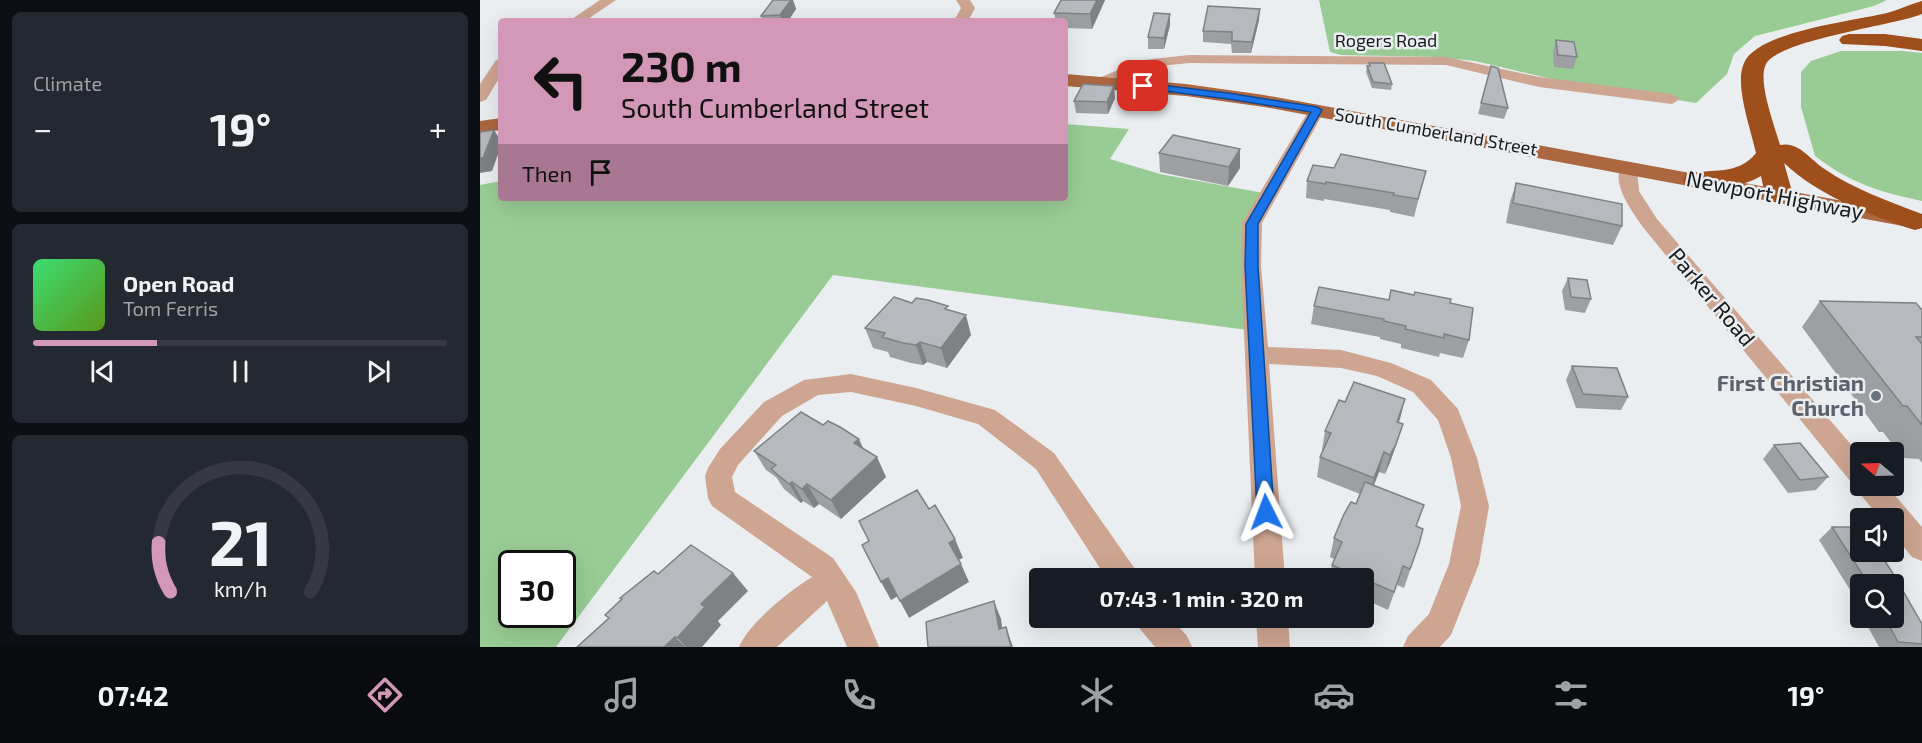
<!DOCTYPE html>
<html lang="en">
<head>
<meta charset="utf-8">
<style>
	body { margin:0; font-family:"Exo 2",sans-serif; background:#242831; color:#f1f3f6; height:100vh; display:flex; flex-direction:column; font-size:22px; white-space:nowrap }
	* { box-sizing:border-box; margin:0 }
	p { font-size:20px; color:#9ea1a6 }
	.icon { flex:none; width:33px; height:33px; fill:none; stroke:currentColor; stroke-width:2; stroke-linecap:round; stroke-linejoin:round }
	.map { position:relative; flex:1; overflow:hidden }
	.side { display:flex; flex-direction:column; gap:12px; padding:12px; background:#0d0f14; width:480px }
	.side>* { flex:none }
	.guide { position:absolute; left:18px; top:18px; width:570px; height:183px; border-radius:6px; box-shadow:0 6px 24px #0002; background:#d397b7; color:#111; overflow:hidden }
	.needle { width:39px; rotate:289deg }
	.buttons { position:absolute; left:1370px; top:442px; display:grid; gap:12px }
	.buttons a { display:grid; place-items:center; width:54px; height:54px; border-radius:6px; background:#171b24; box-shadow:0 6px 24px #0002; font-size:30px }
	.speed { position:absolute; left:18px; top:550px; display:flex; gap:12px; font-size:30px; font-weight:700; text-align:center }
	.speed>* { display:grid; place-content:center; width:78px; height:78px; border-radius:50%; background:#171b24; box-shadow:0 6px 24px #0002; line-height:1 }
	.speed .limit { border:3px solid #111; border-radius:9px; background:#fff; color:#111 }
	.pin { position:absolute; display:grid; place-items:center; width:51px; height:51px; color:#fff; margin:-26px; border-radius:12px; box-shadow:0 3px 9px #0006 }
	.me { position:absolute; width:66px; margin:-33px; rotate:357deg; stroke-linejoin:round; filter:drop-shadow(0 0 4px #0008) }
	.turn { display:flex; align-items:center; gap:21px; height:126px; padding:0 24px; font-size:27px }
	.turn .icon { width:78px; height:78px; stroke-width:2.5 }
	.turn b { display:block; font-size:42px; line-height:51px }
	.then { display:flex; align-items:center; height:57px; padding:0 24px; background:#0003; gap:12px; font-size:22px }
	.big { font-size:45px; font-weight:700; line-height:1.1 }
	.side .tile { flex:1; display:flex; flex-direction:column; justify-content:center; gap:9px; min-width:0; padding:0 21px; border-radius:9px; background:#242831 }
	.side .dial { align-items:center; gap:0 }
	.dial svg { height:156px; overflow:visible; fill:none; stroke:#363941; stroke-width:7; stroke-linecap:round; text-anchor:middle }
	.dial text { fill:#f1f3f6; stroke:none }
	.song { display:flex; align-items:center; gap:18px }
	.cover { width:72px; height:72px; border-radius:9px; background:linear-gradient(135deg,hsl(140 70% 55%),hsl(90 70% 35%)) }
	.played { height:6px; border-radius:3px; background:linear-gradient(90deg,#d397b7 30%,#363941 30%) }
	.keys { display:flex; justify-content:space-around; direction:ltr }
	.heat { display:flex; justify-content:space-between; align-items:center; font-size:33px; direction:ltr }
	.trip { position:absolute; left:549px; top:568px; width:345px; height:60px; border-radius:6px; background:#171b24; box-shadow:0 6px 24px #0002; font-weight:700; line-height:60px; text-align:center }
	.tabs { display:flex; height:96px; justify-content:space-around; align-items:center; background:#090b0e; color:#9ea1a6 }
	.tabs .icon { width:42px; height:42px }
	.tabs .selected { color:#d397b7 }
	.tabs b { font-size:27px; color:#f1f3f6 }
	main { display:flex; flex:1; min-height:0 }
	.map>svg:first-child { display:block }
	.green { fill:#99cc94; fill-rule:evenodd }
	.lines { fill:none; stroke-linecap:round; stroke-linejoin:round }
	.minor { fill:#cda591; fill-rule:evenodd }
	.major { fill:#ac6740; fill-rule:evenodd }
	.highway { fill:#9f4f1c; fill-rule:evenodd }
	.wall { fill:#9d9fa3 }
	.shaded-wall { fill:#7f8284 }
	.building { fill:#b6b9bd; stroke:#7f8284; stroke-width:1.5 }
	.route { fill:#1a73e8; stroke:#114b97; stroke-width:1.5 }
	.worship-dot { fill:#6b7280; stroke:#ebeef1; stroke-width:2 }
	.labels { text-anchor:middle; stroke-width:5; stroke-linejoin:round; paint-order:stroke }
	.far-street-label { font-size:18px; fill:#191a1c; stroke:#ebeef1 }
	.street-label { font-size:22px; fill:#191a1c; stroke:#ebeef1 }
	.worship-label { font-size:22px; font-weight:bold; fill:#5b616d; stroke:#ebeef1; text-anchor:end }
</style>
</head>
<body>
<main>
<section class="side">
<div class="tile"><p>Climate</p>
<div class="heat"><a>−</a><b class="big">19°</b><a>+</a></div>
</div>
<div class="tile">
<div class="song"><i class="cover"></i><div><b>Open Road</b><p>Tom Ferris</p></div></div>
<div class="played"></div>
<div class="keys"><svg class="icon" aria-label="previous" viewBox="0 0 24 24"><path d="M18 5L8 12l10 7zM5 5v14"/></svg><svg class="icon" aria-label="pause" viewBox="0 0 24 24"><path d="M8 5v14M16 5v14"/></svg><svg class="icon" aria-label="next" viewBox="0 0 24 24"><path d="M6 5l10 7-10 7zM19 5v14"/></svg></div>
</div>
<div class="tile dial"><svg viewBox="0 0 100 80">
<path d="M14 69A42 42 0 1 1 86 69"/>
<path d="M14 69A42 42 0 0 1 8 44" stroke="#d397b7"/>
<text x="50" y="56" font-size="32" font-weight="700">21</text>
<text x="50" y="72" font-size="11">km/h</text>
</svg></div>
</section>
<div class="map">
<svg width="1442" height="647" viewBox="0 0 1442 647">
	<rect width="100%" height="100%" fill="#ebeef1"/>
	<g class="green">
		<polygon points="839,0 1407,0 1394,6 1275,36 1254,54 1247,74 1216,103 1076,80 995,61 956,57 861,55 850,52"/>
		<path d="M1361,51H1423L1442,53V201C1399,192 1370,183 1335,156L1321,107V72L1331,61Z"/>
		<path d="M585,124L649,129L630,159L680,174L789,194L772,224L775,331L353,275L76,647H0V185L21,181V198H585ZM32,564H82V615H32Z"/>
	</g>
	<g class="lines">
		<g class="minor">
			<polygon points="120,0 136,0 105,21 89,21"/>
			<polygon points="476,0 490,0 495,8 488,21 474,21 481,8"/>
			<polygon points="709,55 966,57 1059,77 1192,94 1200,99 1192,104 1059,87 966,65 709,63 671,67 621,87 613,82 616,79 663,60"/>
			<polygon points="21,59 21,75 6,100 0,102 0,84 16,60"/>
			<polygon points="837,105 845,110 782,223 781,266 788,347 861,350 911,363 951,380 978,409 997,458 1009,506 999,564 971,635 960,647 923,647 928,636 949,614 969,564 981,506 971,458 958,420 933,392 897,376 861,368 789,364 805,579 775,579 761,266 762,223 829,110"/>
			<path d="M1148,163L1154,164L1157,168L1159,191L1177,219L1380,455V486H1407L1442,527V561L1432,557L1413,534V519H1401L1380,494L1377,484L1371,482L1162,226C1152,211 1130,183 1142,164Z"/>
			<path d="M371,374L436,388L515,410L574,453L655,569L659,579H627L556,469L498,424L436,406L371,392L338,395L302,416L258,465L252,477L255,492L353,558L376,592L399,647H367L347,601L297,647H259C269,623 309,591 332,577L232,506L228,498L225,476L228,468L240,449L284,402L324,380Z"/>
			<polygon points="655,618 691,618 707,636 712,647 675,647 660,629"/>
			<polygon points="776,618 808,618 810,647 778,647"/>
		</g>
		<g class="major">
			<polygon points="585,74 706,84 784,95 1423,212 1432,214 1435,219 1432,224 1423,226 784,107 706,96 585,86"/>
			<polygon points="21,118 21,130 0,133 0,121"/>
		</g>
		<g class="highway">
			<path d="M1442,1V14C1411,26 1299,40 1286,64C1277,81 1295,127 1300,145C1318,141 1329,158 1343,168C1373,189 1408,201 1442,214V228L1435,230L1425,227C1382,211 1338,195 1304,163L1313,195L1309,201L1299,203L1289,201L1285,195L1281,176C1261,188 1229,191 1206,186L1203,180L1206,174C1232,168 1258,176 1276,153C1271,130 1254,84 1264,63C1278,31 1374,21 1407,13C1419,10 1430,4 1442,1Z"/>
			<polygon points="1369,34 1405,34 1442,39 1442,51 1405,46 1362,44 1359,40 1362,36"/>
		</g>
	</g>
	<g class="wall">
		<polygon points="293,0 313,0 316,9 308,21 283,21 281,16"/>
		<polygon points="581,0 625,0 612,29 585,28 585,21 576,21 574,13"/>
		<polygon points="690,14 690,25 684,49 668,49 668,37"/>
		<polygon points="779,20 771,53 752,53 751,44 723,42 723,31"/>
		<polygon points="1076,40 1097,57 1093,69 1074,67 1073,52"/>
		<polygon points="889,63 912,84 911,90 892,88 886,72 887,66 889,66"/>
		<polygon points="1011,66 1028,108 1024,119 998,114"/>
		<polygon points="635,98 628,114 596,113 594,101"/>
		<polygon points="679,153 760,168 748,186 680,172"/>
		<polygon points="854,168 946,171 934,217 910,212 910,210 844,199 844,201 826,198 827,181"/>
		<polygon points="1036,183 1142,226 1133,245 1026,223 1030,202"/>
		<polygon points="1088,278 1111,299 1105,313 1085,310 1082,291"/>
		<polygon points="909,300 970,303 989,340 983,358 960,353 959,357 921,348 921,344 900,339 900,337 831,324 834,306"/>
		<polygon points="1340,301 1442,310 1442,463 1439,459 1423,458 1403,432 1399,432 1322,327"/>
		<polygon points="432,303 469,311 491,335 467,368 447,362 443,365 431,363 410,357 408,352 393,348 385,328"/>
		<polygon points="1092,366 1148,397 1141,410 1096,408 1086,380"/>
		<polygon points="919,422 917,443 910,463 905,474 899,472 894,485 936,527 939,544 924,588 917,585 908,610 884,599 884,579 849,579 852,565 854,559 850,557 854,538 876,504 880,494 837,477 840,457 843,451 842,450 845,431"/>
		<polygon points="1294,445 1348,477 1336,490 1308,493 1283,459"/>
		<polygon points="384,449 406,477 361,519 339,504 334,508 323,501 321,503 304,489 296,477 286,470 274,451"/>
		<polygon points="1352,527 1380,527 1380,552 1399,552 1412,572 1442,624 1442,647 1399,647 1383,618 1413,618 1413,585 1380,585 1380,612 1378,607 1380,606 1339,540"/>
	</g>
	<g class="shaded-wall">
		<polygon points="311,0 313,0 316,9 308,21 302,21 300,15"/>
		<polygon points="617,0 625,0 612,29 610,14"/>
		<polygon points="780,9 779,20 771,53 772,42"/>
		<polygon points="690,14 690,25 684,49 684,38"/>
		<polygon points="634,86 635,98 628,114 627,102"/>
		<polygon points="14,130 21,141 21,146 12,171 0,173 0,158"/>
		<polygon points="760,149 760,168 748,186 749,167"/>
		<polygon points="486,315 491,335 467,368 461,348"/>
		<polygon points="440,342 447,362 443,365 436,345"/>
		<polygon points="925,399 920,419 912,441 917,422"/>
		<polygon points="923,424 917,443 905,474 910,455"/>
		<polygon points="379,439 388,459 374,443"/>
		<polygon points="904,452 899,472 889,497 894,478"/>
		<polygon points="397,457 406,477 361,519 351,500"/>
		<polygon points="312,482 323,501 321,503 309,484"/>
		<polygon points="327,484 339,504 334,508 322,489"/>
		<polygon points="475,539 483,558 476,561 469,543"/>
		<polygon points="481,564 489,582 429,618 420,601"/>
		<polygon points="253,573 268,591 238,621 241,625 222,647 206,647 197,638 221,604"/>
		<polygon points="408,578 418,596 411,600 401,582"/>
		<polygon points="514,601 521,619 525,647 519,629"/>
		<polygon points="526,627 533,647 531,647"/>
		<polygon points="195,637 206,647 184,647"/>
	</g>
	<g class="building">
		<polygon points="293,0 311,0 300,15 281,16"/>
		<polygon points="581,0 617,0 610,14 574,13"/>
		<polygon points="728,6 780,9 772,42 752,41 752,32 723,31"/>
		<polygon points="674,13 690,14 684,38 668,37"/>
		<polygon points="1076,40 1094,42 1097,57 1078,55"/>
		<polygon points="889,63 904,63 912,84 893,82 887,66 890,66"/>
		<polygon points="1011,66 1018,68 1028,108 1001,103"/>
		<polygon points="603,84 634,86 627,102 594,101"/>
		<polygon points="14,130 3,158 0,158 0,132"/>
		<polygon points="693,135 760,149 749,167 679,153"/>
		<polygon points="861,154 946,171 938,199 913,195 914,193 846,182 846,184 827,181 833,165 854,168"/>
		<polygon points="1036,183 1142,204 1142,226 1033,203"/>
		<polygon points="1088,278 1107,280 1111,299 1091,297"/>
		<polygon points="839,287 909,300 911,290 934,295 935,292 971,299 970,303 993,308 989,340 964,334 964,338 925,329 926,326 904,321 904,319 834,306"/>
		<polygon points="414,297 432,303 436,298 448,300 468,306 465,309 486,315 461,348 440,342 436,345 423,343 402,337 405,333 385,328"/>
		<polygon points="1340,301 1436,303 1442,310 1442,337 1436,337 1442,344 1442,425 1427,406 1423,406"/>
		<polygon points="1092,366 1137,368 1148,397 1103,394"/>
		<polygon points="874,382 925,399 917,422 923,424 916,444 910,455 904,452 894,478 840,457 851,433 845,431 859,400 865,402"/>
		<polygon points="321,412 343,425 348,421 360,427 379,439 374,443 397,457 351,500 327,484 322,489 312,482 309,484 291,469 296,465 274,451"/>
		<polygon points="1320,443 1348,477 1320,480 1294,445"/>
		<polygon points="885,482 944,505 936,526 943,529 939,544 930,569 923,566 914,592 852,565 862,542 854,538 864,514 871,502 876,504"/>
		<polygon points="437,490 449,509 455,505 468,527 475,539 469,543 481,564 420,601 408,578 401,582 382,545 389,541 379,521"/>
		<polygon points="1352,527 1380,527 1380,552 1399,552 1412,572 1442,624 1442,644 1418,642 1405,618 1413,618 1413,585 1389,585"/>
		<polygon points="211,545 253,573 221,604 225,607 197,638 195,637 184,647 97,647 129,618 125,615 142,599 140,598 174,571 178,574"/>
		<polygon points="514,601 519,629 526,627 531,647 448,647 446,622"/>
	</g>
	<polygon class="route" points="663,83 748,93 837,107 842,110 778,224 778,266 794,512 792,517 786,519 780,517 777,512 765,266 766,224 831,112 748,99 660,88 659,86"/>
	<circle class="worship-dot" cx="1396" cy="396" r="6"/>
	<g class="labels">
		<g class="far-street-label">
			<text x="906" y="47">Rogers Road</text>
			<text transform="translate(956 132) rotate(10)" y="6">South Cumberland Street</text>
		</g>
		<g class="street-label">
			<text transform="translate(1295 195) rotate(11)" y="8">Newport Highway</text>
			<text transform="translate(1232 297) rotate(50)" y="8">Parker Road</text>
		</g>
		<g class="worship-label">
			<text x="1384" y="391">First Christian<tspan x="1384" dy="25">Church</tspan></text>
		</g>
	</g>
</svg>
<div class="buttons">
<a><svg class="needle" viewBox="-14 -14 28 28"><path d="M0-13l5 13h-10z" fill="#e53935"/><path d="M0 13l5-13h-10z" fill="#9ea1a6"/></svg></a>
<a><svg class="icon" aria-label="sound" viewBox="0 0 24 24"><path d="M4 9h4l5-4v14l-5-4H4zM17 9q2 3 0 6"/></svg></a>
<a><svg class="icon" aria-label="search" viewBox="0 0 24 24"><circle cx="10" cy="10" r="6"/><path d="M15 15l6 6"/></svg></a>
</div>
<div class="speed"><div class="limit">30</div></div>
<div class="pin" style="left:663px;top:86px;background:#d93025"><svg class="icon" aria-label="arrive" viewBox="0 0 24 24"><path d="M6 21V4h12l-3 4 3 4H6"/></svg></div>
<svg class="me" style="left:786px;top:512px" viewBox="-20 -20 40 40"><path d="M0-17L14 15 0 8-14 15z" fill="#1a73e8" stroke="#fff" stroke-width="4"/></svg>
<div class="trip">07:43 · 1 min · 320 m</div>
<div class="guide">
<div class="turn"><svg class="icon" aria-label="left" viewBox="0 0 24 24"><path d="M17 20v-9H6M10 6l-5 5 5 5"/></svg><div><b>230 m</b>South Cumberland Street</div></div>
<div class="then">Then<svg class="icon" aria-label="arrive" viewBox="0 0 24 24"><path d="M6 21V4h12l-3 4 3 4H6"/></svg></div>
</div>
</div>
</main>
<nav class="tabs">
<b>07:42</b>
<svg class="icon selected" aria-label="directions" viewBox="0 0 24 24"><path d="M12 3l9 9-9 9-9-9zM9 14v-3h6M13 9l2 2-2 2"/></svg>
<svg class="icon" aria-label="music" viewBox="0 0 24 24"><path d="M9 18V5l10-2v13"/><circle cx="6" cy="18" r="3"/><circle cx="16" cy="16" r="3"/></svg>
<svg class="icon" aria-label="phone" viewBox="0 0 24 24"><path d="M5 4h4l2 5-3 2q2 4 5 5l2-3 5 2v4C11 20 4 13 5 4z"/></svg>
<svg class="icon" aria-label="climate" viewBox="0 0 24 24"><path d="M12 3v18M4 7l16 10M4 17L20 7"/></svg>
<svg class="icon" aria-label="car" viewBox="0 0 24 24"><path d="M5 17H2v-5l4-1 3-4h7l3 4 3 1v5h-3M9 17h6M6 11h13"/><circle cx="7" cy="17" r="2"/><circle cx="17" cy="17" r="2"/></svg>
<svg class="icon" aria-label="filters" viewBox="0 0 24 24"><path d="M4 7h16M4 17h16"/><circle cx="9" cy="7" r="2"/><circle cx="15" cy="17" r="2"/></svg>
<b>19°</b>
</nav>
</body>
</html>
